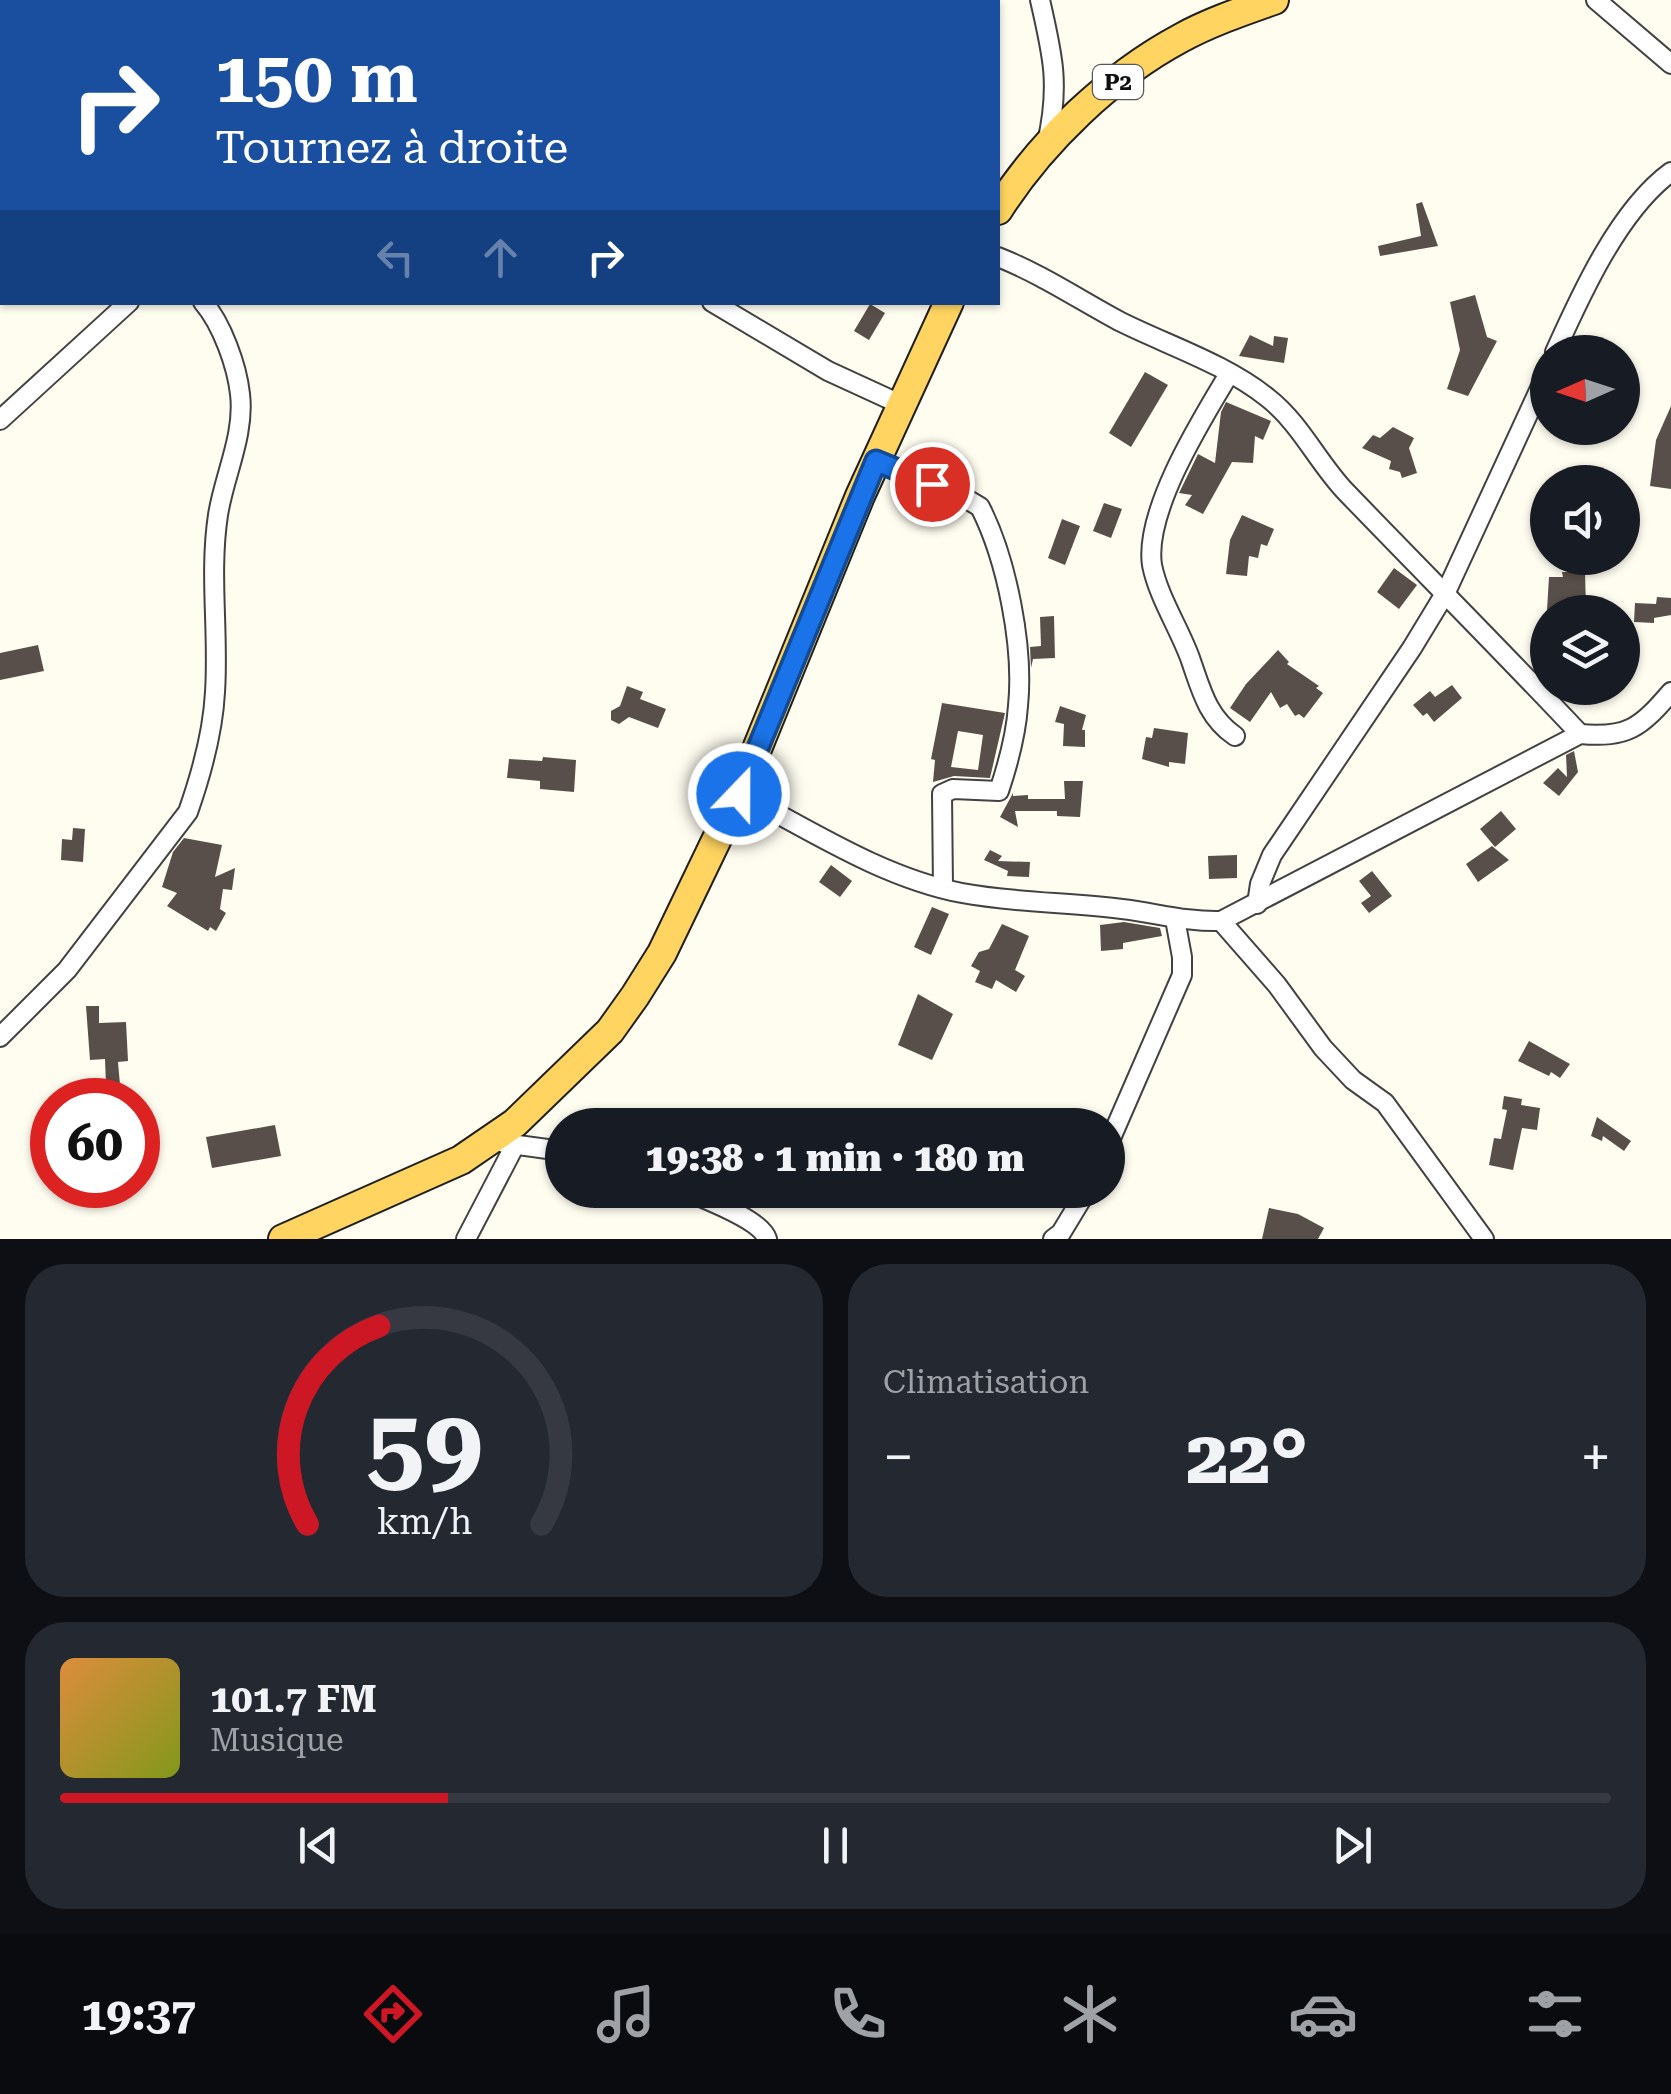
<!DOCTYPE html>
<html lang="fr">
<head>
<meta charset="utf-8">
<style>
	body { margin:0; font-family:"Roboto Serif",serif; background:#242831; color:#f1f3f6; height:100vh; display:flex; flex-direction:column; font-size:38px; white-space:nowrap }
	* { box-sizing:border-box; margin:0 }
	p { font-size:32px; color:#9ea1a6 }
	.icon { flex:none; width:55px; height:55px; fill:none; stroke:currentColor; stroke-width:2; stroke-linecap:round; stroke-linejoin:round }
	.map { position:relative; height:1239px; overflow:hidden }
	.side { display:flex; flex-direction:column; gap:25px; padding:25px; background:#0d0f14; flex:1 }
	.side>* { flex:none }
	.hud { position:absolute; left:0px; top:0px; width:1000px; height:305px; box-shadow:0 2px 8px #0004; background:#1a4fa0; color:#fff; overflow:hidden }
	.needle { width:65px; rotate:267deg }
	.tools { position:absolute; left:1530px; top:335px; display:grid; gap:20px }
	.tools a { display:grid; place-items:center; width:110px; height:110px; border-radius:50%; background:#171b24; box-shadow:0 2px 8px #0004; font-size:50px }
	.speed { position:absolute; left:30px; top:1078px; display:flex; gap:20px; font-size:50px; font-weight:700; text-align:center }
	.speed>* { display:grid; place-content:center; width:130px; height:130px; border-radius:50%; background:#171b24; box-shadow:0 2px 8px #0004; line-height:1 }
	.speed .limit { border:15px solid #d22; background:#fff; color:#111 }
	.pin { position:absolute; display:grid; place-items:center; width:85px; height:85px; color:#fff; margin:-42px; border:5px solid #fff; border-radius:50%; box-shadow:0 2px 10px #0007 }
	.me { position:absolute; width:110px; margin:-55px; rotate:22deg; stroke-linejoin:round; filter:drop-shadow(0 0 8px #0008) }
	.turn { display:flex; align-items:center; gap:35px; height:210px; padding:0 50px; font-size:45px }
	.turn .icon { width:130px; height:130px; stroke-width:2.5 }
	.turn b { display:block; font-size:70px; line-height:85px }
	.lanes { display:flex; align-items:center; height:95px; padding:0 50px; background:#0003; justify-content:center; gap:50px; direction:ltr }
	.lanes .off { opacity:.35 }
	.big { font-size:75px; font-weight:800; line-height:1.1 }
	.side .card { flex:1; display:flex; flex-direction:column; justify-content:center; gap:15px; min-width:0; padding:0 35px; border-radius:40px; background:#242831 }
	.side .dial { align-items:center; gap:0 }
	.dial svg { height:260px; overflow:visible; fill:none; stroke:#363941; stroke-width:7; stroke-linecap:round; text-anchor:middle }
	.dial text { fill:#f1f3f6; stroke:none }
	.song { display:flex; align-items:center; gap:30px }
	.cover { width:120px; height:120px; border-radius:15px; background:linear-gradient(135deg,hsl(30 70% 55%),hsl(70 70% 35%)) }
	.played { height:10px; border-radius:5px; background:linear-gradient(90deg,#ce1724 25%,#363941 25%) }
	.keys { display:flex; justify-content:space-around; direction:ltr }
	.heat { display:flex; justify-content:space-between; align-items:center; font-size:55px; direction:ltr }
	.side .tiles { flex:1; display:grid; gap:25px; grid-template-columns:1fr 1fr }
	.card:last-child { grid-column:span 2 }
	.trip { position:absolute; left:545px; top:1108px; width:580px; height:100px; border-radius:50px; background:#171b24; box-shadow:0 2px 8px #0004; font-weight:800; line-height:100px; text-align:center }
	.tabs { display:flex; height:160px; justify-content:space-around; align-items:center; background:#090b0e; color:#9ea1a6 }
	.tabs .icon { width:70px; height:70px }
	.tabs .active { color:#ce1724 }
	.tabs b { font-size:45px; color:#f1f3f6 }
	.map>svg:first-child { display:block }
	.building { fill:#594f4a; fill-rule:evenodd }
	.lines { fill:none; stroke-linecap:round; stroke-linejoin:round }
	.minor-casing { stroke:#424242; stroke-width:22 }
	.primary-casing { stroke:#202020; stroke-width:32 }
	.minor { stroke:#fff; stroke-width:18 }
	.primary { stroke:#ffd460; stroke-width:28 }
	.route-casing { stroke:#114b97; stroke-width:25 }
	.route { stroke:#1a73e8; stroke-width:18 }
	.labels { text-anchor:middle; stroke-width:10; stroke-linejoin:round; paint-order:stroke }
	.shield { fill:#fff; stroke:#575757; stroke-width:2.5 }
	.shield-label { font-size:22px; font-weight:bold; fill:#0f0f0f }
</style>
</head>
<body>
<div class="map">
<svg width="1671" height="1239" viewBox="0 0 1671 1239">
	<rect width="100%" height="100%" fill="#fffcf0"/>
	<g class="building">
		<polygon points="1422,202 1438,246 1380,256 1378,246 1421,236 1416,204"/>
		<polygon points="1475,295 1487,337 1497,341 1468,396 1447,389 1460,350 1450,302"/>
		<polygon points="870,304 885,313 869,340 854,331"/>
		<polygon points="1250,335 1273,346 1274,336 1288,338 1284,363 1239,356"/>
		<polygon points="1145,372 1168,385 1131,447 1109,433"/>
		<polygon points="1226,402 1271,421 1263,440 1255,436 1253,463 1232,462 1203,514 1185,505 1192,495 1179,493 1198,454 1215,463 1221,412"/>
		<polygon points="1671,406 1671,489 1650,486 1656,440"/>
		<polygon points="1393,427 1414,438 1409,448 1417,473 1402,478 1400,472 1389,469 1391,461 1362,448 1373,435 1380,438"/>
		<polygon points="1104,503 1122,509 1111,538 1093,531"/>
		<polygon points="1242,515 1274,529 1267,546 1261,544 1258,558 1249,556 1247,576 1226,574 1230,540"/>
		<polygon points="1062,519 1080,526 1065,565 1048,558"/>
		<polygon points="1394,568 1417,585 1399,609 1377,592"/>
		<polygon points="1562,572 1585,572 1586,607 1547,610 1549,577 1563,577"/>
		<polygon points="1657,597 1671,598 1671,615 1654,618 1654,623 1634,622 1635,603 1656,604"/>
		<polygon points="1054,616 1055,658 1033,659 1031,668 1030,647 1041,646 1040,617"/>
		<polygon points="38,645 44,671 0,680 0,653"/>
		<polygon points="1278,650 1289,662 1287,664 1319,686 1316,688 1323,693 1304,718 1299,714 1295,716 1287,704 1280,708 1271,692 1250,722 1230,708 1246,684"/>
		<polygon points="1452,685 1462,698 1434,722 1427,713 1423,716 1413,705 1430,691 1435,697"/>
		<polygon points="627,686 643,692 640,699 666,709 658,728 629,717 619,724 611,720 611,711 620,706"/>
		<path d="M942,703L1005,713L990,778L954,776L933,782L935,760L931,759ZM958,731L983,735L978,770L951,767Z"/>
		<polygon points="1060,706 1086,715 1082,730 1085,730 1085,747 1063,746 1064,724 1055,722"/>
		<polygon points="1154,728 1188,733 1185,764 1169,762 1169,767 1142,759 1146,737 1152,738"/>
		<polygon points="1574,751 1578,772 1559,796 1543,783 1558,768 1567,777 1566,755"/>
		<polygon points="543,757 576,760 574,792 540,789 540,781 507,778 509,759 542,761"/>
		<polygon points="1064,781 1083,781 1080,817 1057,816 1057,811 1015,811 1018,827 1000,817 1013,793 1013,796 1028,795 1028,799 1065,799"/>
		<polygon points="1501,811 1516,829 1495,847 1480,829"/>
		<polygon points="73,828 85,829 83,862 61,860 62,839 72,840"/>
		<polygon points="184,838 222,845 215,877 235,868 232,890 223,889 220,909 226,913 216,931 210,927 208,931 167,906 177,893 162,887 173,852"/>
		<polygon points="1492,846 1509,860 1478,882 1466,864"/>
		<polygon points="990,850 1002,856 998,861 1030,862 1029,877 1007,876 1008,871 984,860"/>
		<polygon points="1237,855 1237,878 1209,879 1208,856"/>
		<polygon points="831,865 852,881 840,897 819,882"/>
		<polygon points="1372,871 1392,896 1369,913 1361,903 1371,896 1359,881"/>
		<polygon points="932,907 949,914 931,955 914,947"/>
		<polygon points="1124,922 1160,928 1162,936 1123,943 1123,949 1101,951 1100,925"/>
		<polygon points="1002,924 1029,936 1015,970 1025,976 1016,992 996,980 992,989 975,982 980,971 971,966 979,952 989,949"/>
		<polygon points="918,994 953,1014 932,1060 898,1045"/>
		<polygon points="86,1006 99,1006 99,1023 126,1022 128,1061 118,1062 120,1085 106,1086 105,1059 90,1060"/>
		<polygon points="1529,1041 1570,1064 1560,1078 1551,1072 1549,1076 1518,1061"/>
		<polygon points="1504,1096 1522,1099 1521,1105 1540,1108 1537,1130 1522,1128 1513,1170 1489,1165 1494,1138 1501,1139 1507,1110 1502,1109"/>
		<polygon points="1597,1117 1631,1141 1624,1151 1603,1136 1602,1141 1591,1136"/>
		<polygon points="275,1125 281,1156 212,1168 206,1137"/>
		<polygon points="1269,1208 1298,1214 1324,1228 1318,1239 1262,1239"/>
	</g>
	<g class="lines">
		<g class="minor-casing">
			<g id="minor">
				<polyline points="319,0 319,2"/>
				<path d="M1040,0C1053,56 1060,86 1047,143"/>
				<polyline points="1596,0 1671,64"/>
				<polyline points="650,2 652,0"/>
				<polyline points="0,108 2,107"/>
				<polyline points="0,193 2,194"/>
				<path d="M998,257C1041,274 1078,299 1119,321C1169,346 1224,363 1268,398C1301,424 1318,463 1346,492C1424,573 1503,652 1580,734"/>
				<polyline points="712,302 828,371 902,405"/>
				<path d="M1555,352C1581,294 1619,210 1671,172"/>
				<path d="M1229,374C1202,419 1144,511 1152,565C1158,596 1179,628 1190,658C1201,689 1207,717 1235,736"/>
				<polyline points="0,420 129,302"/>
				<path d="M876,461L960,495L980,507C1007,560 1024,647 1018,706C1016,735 1008,764 999,791L953,789L942,794L943,888"/>
				<path d="M739,793C810,830 883,878 962,893C1015,903 1069,902 1122,909C1156,913 1186,922 1221,921L1580,734C1628,738 1640,728 1671,692"/>
				<polyline points="1257,904 1260,884 1272,855 1412,648 1446,592 1548,371"/>
				<polyline points="1221,921 1277,985 1323,1048 1353,1080 1385,1103 1484,1239"/>
				<path d="M0,1037L67,970L188,812C201,775 213,732 215,692C219,633 209,574 218,515C224,476 245,435 240,394C237,366 222,324 203,302"/>
				<polyline points="504,1143 562,1151"/>
				<polyline points="1108,1145 1182,975 1182,957 1175,919"/>
				<path d="M684,1190C704,1199 761,1219 767,1239"/>
				<polyline points="466,1239 515,1145"/>
				<polyline points="1053,1239 1061,1233 1087,1190"/>
			</g>
		</g>
		<g class="primary-casing">
			<g id="primary">
				<path d="M998,210C1041,142 1110,76 1181,38C1210,22 1243,11 1274,0"/>
				<polyline points="283,1239 461,1160 515,1123 610,1031 635,996 662,953 739,793 860,496 949,302"/>
			</g>
		</g>
		<use href="#minor" class="minor"/>
		<use href="#primary" class="primary"/>
	</g>
	<g class="lines">
		<g class="route-casing">
			<polyline id="route" points="739,794 876,461 932,484"/>
		</g>
		<use href="#route" class="route"/>
	</g>
	<g class="labels">
		<rect class="shield" x="1093" y="65" width="50" height="34" rx="8"/>
		<g class="shield-label">
			<text x="1118" y="90">P2</text>
		</g>
	</g>
</svg>
<div class="tools">
<a><svg class="needle" viewBox="-14 -14 28 28"><path d="M0-13l5 13h-10z" fill="#e53935"/><path d="M0 13l5-13h-10z" fill="#9ea1a6"/></svg></a>
<a><svg class="icon" aria-label="sound" viewBox="0 0 24 24"><path d="M4 9h4l5-4v14l-5-4H4zM17 9q2 3 0 6"/></svg></a>
<a><svg class="icon" aria-label="layers" viewBox="0 0 24 24"><path d="M12 4l9 5-9 5-9-5zM3 14l9 5 9-5"/></svg></a>
</div>
<div class="speed"><div class="limit">60</div></div>
<div class="pin" style="left:932px;top:484px;background:#d93025"><svg class="icon" aria-label="arrive" viewBox="0 0 24 24"><path d="M6 21V4h12l-3 4 3 4H6"/></svg></div>
<svg class="me" style="left:739px;top:794px" viewBox="-20 -20 40 40"><circle r="17" fill="#1a73e8" stroke="#fff" stroke-width="3"/><path d="M0-11L8 9 0 5-8 9z" fill="#fff"/></svg>
<div class="trip">19:38 · 1 min · 180 m</div>
<div class="hud">
<div class="turn"><svg class="icon" aria-label="right" viewBox="0 0 24 24"><path d="M7 20v-9h11M14 6l5 5-5 5"/></svg><div><b>150 m</b>Tournez à droite</div></div>
<div class="lanes"><svg class="icon off" aria-label="left" viewBox="0 0 24 24"><path d="M17 20v-9H6M10 6l-5 5 5 5"/></svg><svg class="icon off" aria-label="ahead" viewBox="0 0 24 24"><path d="M12 20V5M6 11l6-6 6 6"/></svg><svg class="icon" aria-label="right" viewBox="0 0 24 24"><path d="M7 20v-9h11M14 6l5 5-5 5"/></svg></div>
</div>
</div>
<section class="side">
<div class="tiles">
<div class="card dial"><svg viewBox="0 0 100 80">
<path d="M14 69A42 42 0 1 1 86 69"/>
<path d="M14 69A42 42 0 0 1 36 8" stroke="#ce1724"/>
<text x="50" y="56" font-size="32" font-weight="700">59</text>
<text x="50" y="72" font-size="11">km/h</text>
</svg></div>
<div class="card"><p>Climatisation</p>
<div class="heat"><a>−</a><b class="big">22°</b><a>+</a></div>
</div>
<div class="card">
<div class="song"><i class="cover"></i><div><b>101.7 FM</b><p>Musique</p></div></div>
<div class="played"></div>
<div class="keys"><svg class="icon" aria-label="previous" viewBox="0 0 24 24"><path d="M18 5L8 12l10 7zM5 5v14"/></svg><svg class="icon" aria-label="pause" viewBox="0 0 24 24"><path d="M8 5v14M16 5v14"/></svg><svg class="icon" aria-label="next" viewBox="0 0 24 24"><path d="M6 5l10 7-10 7zM19 5v14"/></svg></div>
</div>
</div>
</section>
<nav class="tabs">
<b>19:37</b>
<svg class="icon active" aria-label="directions" viewBox="0 0 24 24"><path d="M12 3l9 9-9 9-9-9zM9 14v-3h6M13 9l2 2-2 2"/></svg>
<svg class="icon" aria-label="music" viewBox="0 0 24 24"><path d="M9 18V5l10-2v13"/><circle cx="6" cy="18" r="3"/><circle cx="16" cy="16" r="3"/></svg>
<svg class="icon" aria-label="phone" viewBox="0 0 24 24"><path d="M5 4h4l2 5-3 2q2 4 5 5l2-3 5 2v4C11 20 4 13 5 4z"/></svg>
<svg class="icon" aria-label="climate" viewBox="0 0 24 24"><path d="M12 3v18M4 7l16 10M4 17L20 7"/></svg>
<svg class="icon" aria-label="car" viewBox="0 0 24 24"><path d="M5 17H2v-5l4-1 3-4h7l3 4 3 1v5h-3M9 17h6M6 11h13"/><circle cx="7" cy="17" r="2"/><circle cx="17" cy="17" r="2"/></svg>
<svg class="icon" aria-label="filters" viewBox="0 0 24 24"><path d="M4 7h16M4 17h16"/><circle cx="9" cy="7" r="2"/><circle cx="15" cy="17" r="2"/></svg>
</nav>
</body>
</html>
